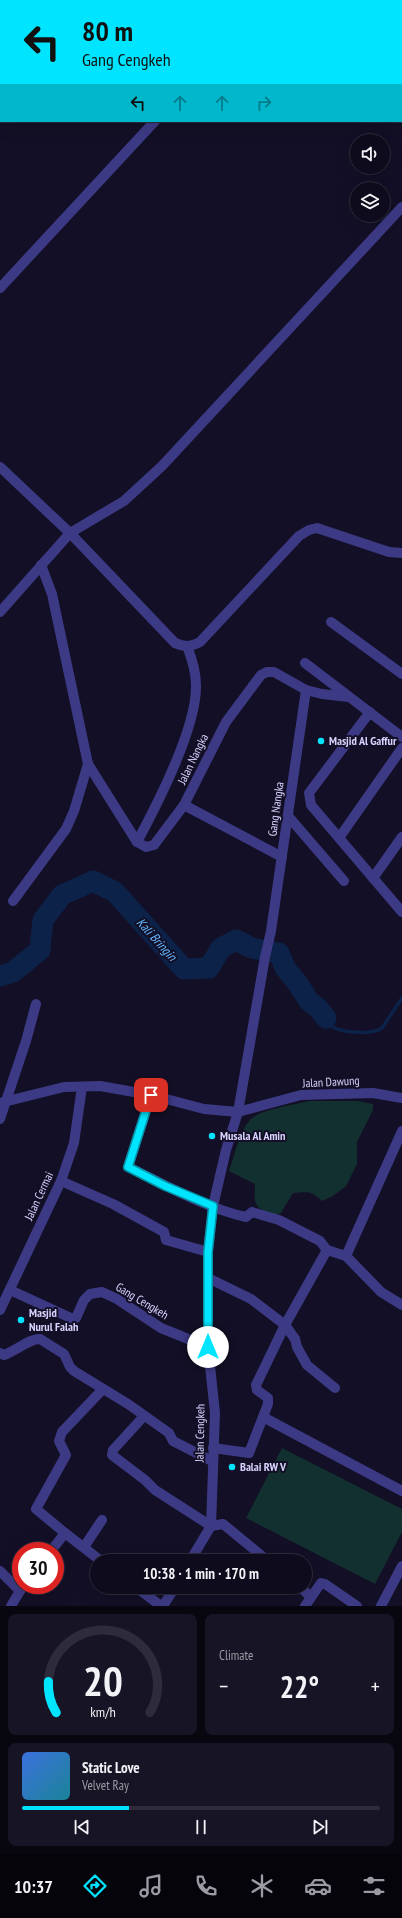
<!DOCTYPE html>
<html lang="en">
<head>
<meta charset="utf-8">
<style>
	body { margin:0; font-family:"PT Sans Narrow",sans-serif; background:#171425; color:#f1f3f6; height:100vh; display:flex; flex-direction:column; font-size:15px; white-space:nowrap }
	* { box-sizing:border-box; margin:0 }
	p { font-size:13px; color:#9b9ba3 }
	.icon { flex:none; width:22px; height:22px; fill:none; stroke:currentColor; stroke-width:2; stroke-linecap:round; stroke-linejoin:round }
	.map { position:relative; height:1606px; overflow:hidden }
	.sheet { display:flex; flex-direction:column; gap:8px; padding:8px; background:#08060f; flex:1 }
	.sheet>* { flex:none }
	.hud { position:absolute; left:0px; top:0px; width:402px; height:122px; box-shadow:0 4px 16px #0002,0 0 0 1px #2e2b3b; background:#00e5ff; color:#111; overflow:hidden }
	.tools { position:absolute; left:350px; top:134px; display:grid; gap:8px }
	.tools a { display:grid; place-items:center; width:40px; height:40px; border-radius:50%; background:#0e0b1c; box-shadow:0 4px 16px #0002,0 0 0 1px #2e2b3b; font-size:20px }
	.speed { position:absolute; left:12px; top:1542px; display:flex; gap:8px; font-size:20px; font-weight:700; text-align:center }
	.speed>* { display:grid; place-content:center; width:52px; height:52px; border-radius:50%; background:#0e0b1c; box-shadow:0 4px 16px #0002,0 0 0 1px #2e2b3b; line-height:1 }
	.speed .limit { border:6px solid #d22; background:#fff; color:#111 }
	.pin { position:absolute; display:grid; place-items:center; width:34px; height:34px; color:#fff; margin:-17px; border-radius:8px; box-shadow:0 2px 6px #0006 }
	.me { position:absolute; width:44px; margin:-22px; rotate:0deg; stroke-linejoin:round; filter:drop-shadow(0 0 3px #0008) }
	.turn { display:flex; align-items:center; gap:14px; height:84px; padding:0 16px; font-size:18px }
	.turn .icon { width:52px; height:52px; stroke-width:2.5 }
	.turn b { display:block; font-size:28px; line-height:34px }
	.lanes { display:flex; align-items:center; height:38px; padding:0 16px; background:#0003; justify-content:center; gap:20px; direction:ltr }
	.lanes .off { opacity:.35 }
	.big { font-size:30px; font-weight:700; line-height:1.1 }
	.sheet .card { flex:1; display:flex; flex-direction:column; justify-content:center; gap:6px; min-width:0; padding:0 14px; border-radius:8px; background:#171425 }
	.sheet .dial { align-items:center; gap:0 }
	.dial svg { height:104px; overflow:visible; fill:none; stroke:#2e2b3b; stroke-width:7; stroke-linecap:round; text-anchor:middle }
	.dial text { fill:#f1f3f6; stroke:none }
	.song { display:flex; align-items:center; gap:12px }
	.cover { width:48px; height:48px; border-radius:6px; background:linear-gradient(135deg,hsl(220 70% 55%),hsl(190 70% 35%)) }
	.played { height:4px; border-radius:2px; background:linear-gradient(90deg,#00e5ff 30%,#2e2b3b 30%) }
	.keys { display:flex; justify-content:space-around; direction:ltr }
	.heat { display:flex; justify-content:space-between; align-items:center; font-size:22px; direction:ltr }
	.sheet .tiles { flex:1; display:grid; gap:8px; grid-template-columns:1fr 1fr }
	.card:last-child { grid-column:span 2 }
	.trip { position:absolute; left:90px; top:1554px; width:222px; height:40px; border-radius:20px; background:#0e0b1c; box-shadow:0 4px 16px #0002,0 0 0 1px #2e2b3b; font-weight:700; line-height:40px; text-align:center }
	.menu { display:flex; height:64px; justify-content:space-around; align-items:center; background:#06040b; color:#9b9ba3 }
	.menu .icon { width:28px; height:28px }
	.menu .active { color:#00e5ff }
	.menu b { font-size:18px; color:#f1f3f6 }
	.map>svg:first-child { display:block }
	.green { fill:#12302f }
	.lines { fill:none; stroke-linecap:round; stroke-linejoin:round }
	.stream { stroke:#0c2248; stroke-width:3.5 }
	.river { stroke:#0c2248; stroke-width:21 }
	.minor { stroke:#3d3a85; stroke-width:10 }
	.route-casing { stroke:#0095a6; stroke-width:10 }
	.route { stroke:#00e5ff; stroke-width:7 }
	.poi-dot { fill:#00e5ff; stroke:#130f26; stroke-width:1.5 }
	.labels { text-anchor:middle; stroke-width:4; stroke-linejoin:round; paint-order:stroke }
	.poi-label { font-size:12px; font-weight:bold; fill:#d9d4ff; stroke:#130f26; text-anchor:start }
	.street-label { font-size:12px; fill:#d9d4ff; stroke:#130f26 }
	.water-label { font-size:13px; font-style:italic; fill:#62b6ff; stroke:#130f26 }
</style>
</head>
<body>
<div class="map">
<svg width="402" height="1606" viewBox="0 0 402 1606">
	<rect width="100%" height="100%" fill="#130f26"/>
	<g class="green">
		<path d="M309,1101H358L373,1104V1110L357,1142V1164L346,1186L333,1196L322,1201C311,1190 308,1192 293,1193L281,1213L275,1216C254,1206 254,1208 255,1184L229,1171C235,1155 239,1132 250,1120C260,1109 294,1105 309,1101Z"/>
		<polygon points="282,1448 402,1509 402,1532 375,1584 246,1518"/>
	</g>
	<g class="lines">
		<path class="stream" d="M326,1018C327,1020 329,1024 331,1026C341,1033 373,1035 382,1028L402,998"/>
		<polyline class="river" points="0,976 13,972 40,950 43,920 62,895 93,881 115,892 184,969 209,968 221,948 236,940 252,948 279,953 285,968 296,981 309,1001 318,1008 326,1018"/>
		<g class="minor">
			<polyline points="266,1 267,0"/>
			<path d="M402,207L162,466L124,501L70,533L175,643C185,647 190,647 200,642L299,536L309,530L317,528L389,552L402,553"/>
			<polyline points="0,288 155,121"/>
			<polyline points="0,467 70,533 0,612"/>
			<polyline points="331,622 402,674"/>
			<polyline points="305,663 402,737"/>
			<polyline points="370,712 309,793 311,805 402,912"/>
			<polyline points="88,764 137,842 146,847 154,845 184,805 226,722 261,675 267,672 274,672 306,690 322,694 349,697"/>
			<polyline points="184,805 282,857"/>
			<polyline points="288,816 344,881"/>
			<polyline points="339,838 402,748"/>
			<path d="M137,842C158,803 197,728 196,685C196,671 192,659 187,646"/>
			<polyline points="373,878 402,837"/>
			<polyline points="13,901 66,829 74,811 88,764 52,594 41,565"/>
			<path d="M151,1095L128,1167C166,1185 205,1208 246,1217L252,1212L279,1220L320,1241L327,1250L346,1256L381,1292L402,1305"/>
			<polyline points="0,1103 64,1087 100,1086 151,1095 204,1109 238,1112 301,1095 373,1093 402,1098"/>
			<polyline points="0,1119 26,1041 36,1004"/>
			<polyline points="61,1181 113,1204 164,1232 166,1240 208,1252"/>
			<polyline points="346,1256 402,1131"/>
			<polyline points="208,1278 251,1299 285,1325 295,1339 297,1347 307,1365 335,1388"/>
			<polyline points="10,1290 73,1319 76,1318 84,1300 90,1294 102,1292 117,1299 161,1328 208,1347"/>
			<polyline points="0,1310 61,1181 74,1143 82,1087"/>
			<path d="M0,1353L4,1355C15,1351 31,1338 40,1339L64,1354L70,1367L74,1371L128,1404L169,1433L173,1441L212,1461"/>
			<polyline points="144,1416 113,1450 112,1455 145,1480 155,1490 211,1526 223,1524 268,1561"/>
			<polyline points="263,1417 402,1491"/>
			<polyline points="213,1448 249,1453 268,1404 268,1398 257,1390 256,1385 285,1325 327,1250"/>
			<polyline points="65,1533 36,1509 66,1455 59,1441 62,1432 103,1389"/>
			<polyline points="84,1547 102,1520"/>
			<polyline points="51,1551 65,1533 101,1561"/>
			<polyline points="190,1561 211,1526 215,1413 208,1347 208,1252 213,1206 226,1150 238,1112 265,957 271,931 306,690"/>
			<polyline points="0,1571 20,1591 24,1585"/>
			<polyline points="136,1587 161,1606"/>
			<polyline points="300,1587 311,1597"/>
			<polyline points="11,1606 20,1591"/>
			<polyline points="163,1606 175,1587"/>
			<polyline points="305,1606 321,1583 325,1584 357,1606"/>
			<polyline points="381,1606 402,1566"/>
		</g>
	</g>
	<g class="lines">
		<g class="route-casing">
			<polyline id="route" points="151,1095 128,1167 165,1186 213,1206 208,1252 208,1347"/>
		</g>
		<use href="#route" class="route"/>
	</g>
	<g class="poi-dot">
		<circle cx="321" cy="741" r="4"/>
		<circle cx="212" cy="1136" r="4"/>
		<circle cx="21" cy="1320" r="4"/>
		<circle cx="232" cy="1467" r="4"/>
	</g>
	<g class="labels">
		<g class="poi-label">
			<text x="329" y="745">Masjid Al Gaffur</text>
			<text x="220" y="1140">Musala Al Amin</text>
			<text x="29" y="1317">Masjid<tspan x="29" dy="14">Nurul Falah</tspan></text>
			<text x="240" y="1471">Balai RW V</text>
		</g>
		<g class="street-label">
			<text transform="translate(193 759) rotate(-64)" y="4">Jalan Nangka</text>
			<text transform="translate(276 809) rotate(-82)" y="4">Gang Nangka</text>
			<text transform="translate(331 1082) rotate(-3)" y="4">Jalan Dawung</text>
			<text transform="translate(39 1196) rotate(-65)" y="4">Jalan Cermai</text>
			<text transform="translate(142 1301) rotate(31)" y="4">Gang Cengkeh</text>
			<text transform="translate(200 1433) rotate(-89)" y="4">Jalan Cengkeh</text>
		</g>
		<g class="water-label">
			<text transform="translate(157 939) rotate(48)" y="5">Kali Bringin</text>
		</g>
	</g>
</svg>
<div class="tools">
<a><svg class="icon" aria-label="sound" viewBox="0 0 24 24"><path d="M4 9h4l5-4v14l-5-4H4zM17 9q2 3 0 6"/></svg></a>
<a><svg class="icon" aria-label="layers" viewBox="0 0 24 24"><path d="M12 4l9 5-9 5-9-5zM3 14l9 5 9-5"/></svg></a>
</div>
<div class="speed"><div class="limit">30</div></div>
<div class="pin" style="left:151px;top:1095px;background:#d93025"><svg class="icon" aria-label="arrive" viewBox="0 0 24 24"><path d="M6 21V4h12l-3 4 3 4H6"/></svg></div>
<svg class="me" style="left:208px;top:1347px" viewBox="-20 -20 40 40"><circle r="19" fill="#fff"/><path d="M0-13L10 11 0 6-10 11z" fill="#00e5ff"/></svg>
<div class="trip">10:38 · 1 min · 170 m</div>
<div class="hud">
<div class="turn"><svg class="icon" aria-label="left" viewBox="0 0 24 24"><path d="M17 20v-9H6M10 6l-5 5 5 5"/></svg><div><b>80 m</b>Gang Cengkeh</div></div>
<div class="lanes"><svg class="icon" aria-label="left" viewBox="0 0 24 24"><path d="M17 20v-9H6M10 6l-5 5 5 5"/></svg><svg class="icon off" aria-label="ahead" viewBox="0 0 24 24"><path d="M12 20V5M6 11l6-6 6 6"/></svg><svg class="icon off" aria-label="ahead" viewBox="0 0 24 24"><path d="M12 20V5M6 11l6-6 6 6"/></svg><svg class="icon off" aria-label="right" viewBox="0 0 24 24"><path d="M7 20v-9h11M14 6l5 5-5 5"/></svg></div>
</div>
</div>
<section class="sheet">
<div class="tiles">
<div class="card dial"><svg viewBox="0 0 100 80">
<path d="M14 69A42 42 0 1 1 86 69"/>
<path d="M14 69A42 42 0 0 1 8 45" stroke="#00e5ff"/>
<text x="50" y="56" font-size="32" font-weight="700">20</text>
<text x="50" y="72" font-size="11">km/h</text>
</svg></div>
<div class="card"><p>Climate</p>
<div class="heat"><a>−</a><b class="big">22°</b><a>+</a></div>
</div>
<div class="card">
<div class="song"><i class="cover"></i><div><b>Static Love</b><p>Velvet Ray</p></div></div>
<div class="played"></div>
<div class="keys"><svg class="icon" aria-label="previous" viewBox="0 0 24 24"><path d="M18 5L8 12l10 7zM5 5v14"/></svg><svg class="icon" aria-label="pause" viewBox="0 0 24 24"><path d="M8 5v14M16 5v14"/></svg><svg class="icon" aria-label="next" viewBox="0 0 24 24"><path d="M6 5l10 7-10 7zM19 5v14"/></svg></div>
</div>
</div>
</section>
<nav class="menu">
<b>10:37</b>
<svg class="icon active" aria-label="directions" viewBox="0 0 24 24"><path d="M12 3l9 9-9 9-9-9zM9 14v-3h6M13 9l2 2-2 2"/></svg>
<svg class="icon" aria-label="music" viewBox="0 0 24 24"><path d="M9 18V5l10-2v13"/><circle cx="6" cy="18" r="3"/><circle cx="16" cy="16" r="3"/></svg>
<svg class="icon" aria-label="phone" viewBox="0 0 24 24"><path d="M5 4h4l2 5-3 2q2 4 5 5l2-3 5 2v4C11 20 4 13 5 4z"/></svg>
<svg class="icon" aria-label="climate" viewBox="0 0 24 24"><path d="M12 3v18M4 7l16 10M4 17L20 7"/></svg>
<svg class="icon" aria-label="car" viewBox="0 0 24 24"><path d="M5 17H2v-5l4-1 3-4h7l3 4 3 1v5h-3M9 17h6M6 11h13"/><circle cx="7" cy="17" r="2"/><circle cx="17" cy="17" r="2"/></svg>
<svg class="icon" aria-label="filters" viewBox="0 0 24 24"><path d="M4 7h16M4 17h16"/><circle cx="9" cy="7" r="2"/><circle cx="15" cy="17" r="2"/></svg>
</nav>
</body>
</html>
